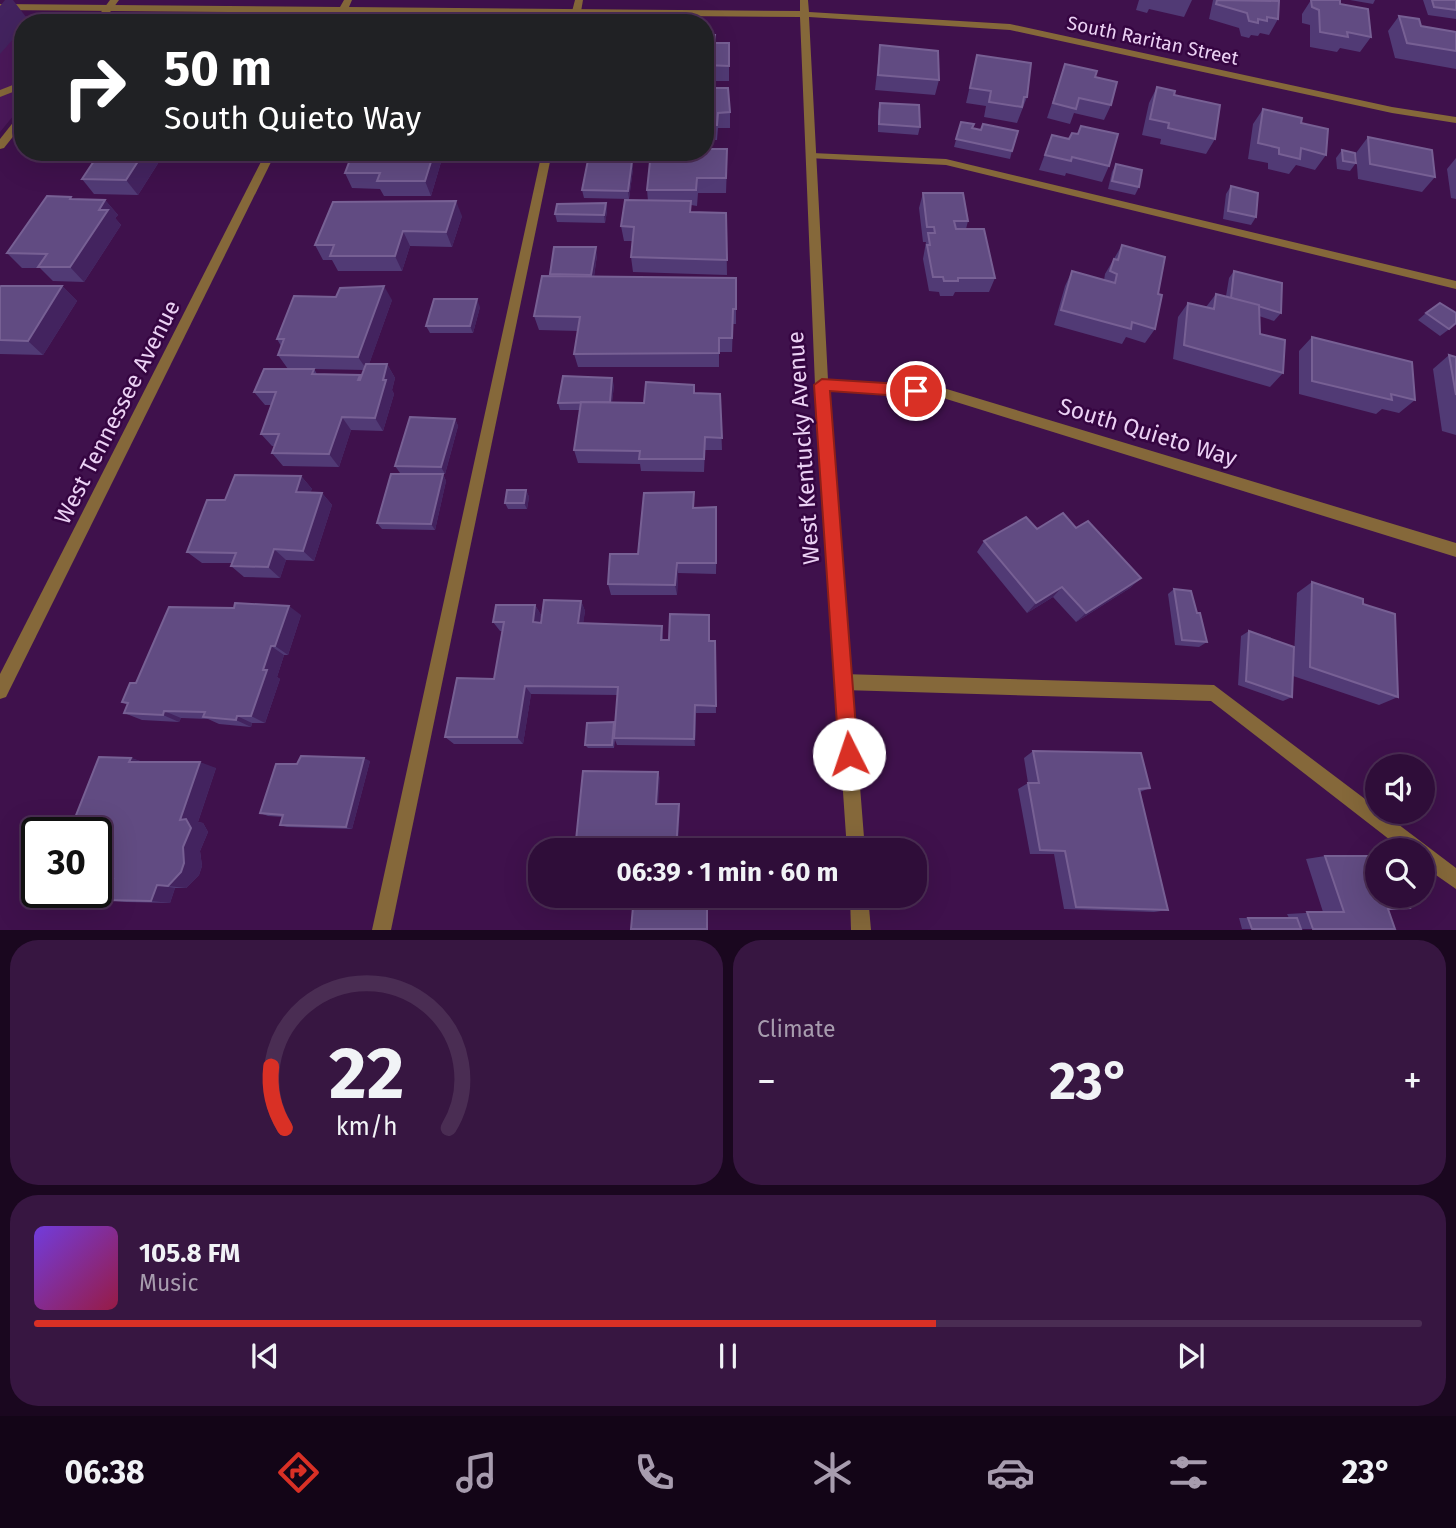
<!DOCTYPE html>
<html lang="en">
<head>
<meta charset="utf-8">
<style>
	body { margin:0; font-family:"Fira Sans",sans-serif; background:#371641; color:#f1f3f6; height:100vh; display:flex; flex-direction:column; font-size:26px; white-space:nowrap }
	* { box-sizing:border-box; margin:0 }
	p { font-size:23px; color:#a79cae }
	.icon { flex:none; width:38px; height:38px; fill:none; stroke:currentColor; stroke-width:2; stroke-linecap:round; stroke-linejoin:round }
	.map { position:relative; height:930px; overflow:hidden }
	.panel { display:flex; flex-direction:column; gap:10px; padding:10px; background:#1a071f; flex:1 }
	.panel>* { flex:none }
	.hud { position:absolute; left:14px; top:14px; width:700px; height:147px; border-radius:28px; box-shadow:0 7px 28px #0002,0 0 0 2px #4a2d53; background:#202124; color:#fff; overflow:hidden }
	.buttons { position:absolute; left:1365px; top:754px; display:grid; gap:14px }
	.buttons a { display:grid; place-items:center; width:70px; height:70px; border-radius:50%; background:#2f0d39; box-shadow:0 7px 28px #0002,0 0 0 2px #4a2d53; font-size:35px }
	.speed { position:absolute; left:21px; top:817px; display:flex; gap:14px; font-size:35px; font-weight:700; text-align:center }
	.speed>* { display:grid; place-content:center; width:91px; height:91px; border-radius:50%; background:#2f0d39; box-shadow:0 7px 28px #0002,0 0 0 2px #4a2d53; line-height:1 }
	.speed .limit { border:4px solid #111; border-radius:10px; background:#fff; color:#111 }
	.pin { position:absolute; display:grid; place-items:center; width:60px; height:60px; color:#fff; margin:-30px; border:4px solid #fff; border-radius:50%; box-shadow:0 2px 7px #0007 }
	.me { position:absolute; width:77px; margin:-38px; rotate:356deg; stroke-linejoin:round; filter:drop-shadow(0 0 5px #0008) }
	.turn { display:flex; align-items:center; gap:24px; height:147px; padding:0 35px; font-size:32px }
	.turn .icon { width:91px; height:91px; stroke-width:2.5 }
	.turn b { display:block; font-size:49px; line-height:60px }
	.big { font-size:52px; font-weight:700; line-height:1.1 }
	.panel .card { flex:1; display:flex; flex-direction:column; justify-content:center; gap:10px; min-width:0; padding:0 24px; border-radius:28px; background:#371641 }
	.panel .dial { align-items:center; gap:0 }
	.dial svg { height:182px; overflow:visible; fill:none; stroke:#4a2d53; stroke-width:7; stroke-linecap:round; text-anchor:middle }
	.dial text { fill:#f1f3f6; stroke:none }
	.song { display:flex; align-items:center; gap:21px }
	.cover { width:84px; height:84px; border-radius:10px; background:linear-gradient(135deg,hsl(260 70% 55%),hsl(340 70% 35%)) }
	.played { height:7px; border-radius:4px; background:linear-gradient(90deg,#d93025 65%,#4a2d53 65%) }
	.keys { display:flex; justify-content:space-around; direction:ltr }
	.heat { display:flex; justify-content:space-between; align-items:center; font-size:38px; direction:ltr }
	.panel .tiles { flex:1; display:grid; gap:10px; grid-template-columns:1fr 1fr }
	.card:last-child { grid-column:span 2 }
	.trip { position:absolute; left:528px; top:838px; width:399px; height:70px; border-radius:28px; background:#2f0d39; box-shadow:0 7px 28px #0002,0 0 0 2px #4a2d53; font-weight:700; line-height:70px; text-align:center }
	.tab-bar { display:flex; height:112px; justify-content:space-around; align-items:center; background:#130517; color:#a79cae }
	.tab-bar .icon { width:49px; height:49px }
	.tab-bar .current { color:#d93025 }
	.tab-bar b { font-size:32px; color:#f1f3f6 }
	.map>svg:first-child { display:block }
	.built { fill:#4b185a }
	.lines { fill:none; stroke-linecap:round; stroke-linejoin:round }
	.service { fill:#85683a; fill-rule:evenodd }
	.minor { fill:#85683a; fill-rule:evenodd }
	.wall { fill:#513a75; fill-rule:evenodd }
	.shaded-wall { fill:#43235f }
	.building { fill:#614b82; stroke:#776094; stroke-width:2 }
	.route { fill:#d93025; stroke:#8d1f18; stroke-width:2 }
	.labels { text-anchor:middle; stroke-width:5; stroke-linejoin:round; paint-order:stroke }
	.far-street-label { font-size:19px; fill:#ebd1f4; stroke:#350541 }
	.street-label { font-size:23px; fill:#ebd1f4; stroke:#350541 }
</style>
</head>
<body>
<div class="map">
<svg width="1456" height="930" viewBox="0 0 1456 930">
	<rect width="100%" height="100%" fill="#3f114c"/>
	<polygon class="built" points="0,16 93,16 87,23 23,23 23,104 0,132"/>
	<g class="lines">
		<g class="service">
			<polygon points="110,0 119,0 102,23 93,23"/>
			<polygon points="575,0 583,0 579,23 569,23"/>
			<polygon points="23,81 23,88 0,97 0,90"/>
			<polygon points="23,114 23,124 4,148 0,149 0,139 19,115"/>
			<polygon points="542,152 552,152 391,930 372,930"/>
			<polygon points="812,153 946,159 1456,281 1456,289 946,165 808,158 807,156"/>
			<polygon points="843,674 1214,685 1377,808 1377,812 1382,812 1456,868 1456,889 1423,866 1423,850 1403,850 1211,701 843,690 837,688 835,682 837,676"/>
		</g>
		<g class="minor">
			<polygon points="344,0 352,0 349,7 800,11 800,0 808,0 809,12 1010,24 1392,107 1456,117 1456,123 1392,113 1010,30 809,17 828,380 940,387 1456,543 1456,557 940,397 829,391 865,850 847,850 815,385 800,17 346,13 342,23 333,23 337,13 0,10 0,4 340,7"/>
			<polygon points="266,152 276,152 6,697 0,699 0,674"/>
			<polygon points="850,896 868,896 871,930 851,930"/>
		</g>
	</g>
	<g class="wall">
		<polygon points="1139,0 1192,0 1184,17 1149,9 1147,13 1136,10"/>
		<polygon points="1213,0 1276,0 1278,19 1269,35 1260,33 1258,36 1251,35 1249,38 1241,36 1239,28 1209,19"/>
		<polygon points="1311,0 1340,0 1340,4 1371,37 1360,52 1340,48 1337,52 1310,47 1310,25 1302,23 1302,14"/>
		<polygon points="1350,0 1375,0 1373,4"/>
		<polygon points="1423,0 1456,0 1456,19 1428,15"/>
		<polygon points="1399,16 1421,26 1456,32 1456,69 1395,58 1388,31"/>
		<polygon points="705,35 715,43 729,43 729,81 705,81"/>
		<polygon points="880,45 939,80 935,95 875,90"/>
		<polygon points="977,55 1027,97 1017,123 984,117 986,106 966,103"/>
		<polygon points="1065,64 1095,77 1111,105 1104,120 1074,113 1070,124 1047,118"/>
		<polygon points="1157,87 1215,139 1206,154 1160,144 1161,139 1142,135 1149,103"/>
		<polygon points="705,88 730,112 730,128 718,128 717,140 705,140"/>
		<polygon points="880,103 920,127 918,135 878,132 878,111"/>
		<polygon points="1263,109 1301,123 1326,155 1315,170 1296,165 1289,174 1268,169 1268,163 1248,159 1253,124"/>
		<polygon points="961,122 973,128 981,130 1012,151 1010,159 954,147"/>
		<polygon points="1081,126 1109,166 1102,182 1066,173 1065,176 1039,170 1052,135 1069,139 1077,134"/>
		<polygon points="1368,137 1435,177 1422,192 1358,179 1356,153"/>
		<polygon points="1342,150 1356,163 1350,171 1337,169 1336,158"/>
		<polygon points="444,152 431,196 384,196 380,189 352,188 345,173"/>
		<polygon points="460,152 517,152 514,163 462,162 460,154"/>
		<polygon points="162,157 138,195 94,194 82,179"/>
		<polygon points="1456,158 1456,199 1451,198 1447,169"/>
		<polygon points="632,161 633,169 629,199 584,198 582,190"/>
		<polygon points="1116,164 1139,187 1135,195 1108,189 1112,172"/>
		<polygon points="727,165 726,193 698,193 697,206 691,205 691,212 726,213 727,275 633,272 631,257 632,241 624,241 621,226 648,201 647,190"/>
		<polygon points="1231,186 1256,217 1251,225 1223,219 1226,194"/>
		<polygon points="923,193 968,221 966,229 995,278 989,292 955,292 953,296 940,296 939,292 929,291 923,259 926,242 923,242 919,208"/>
		<polygon points="74,199 105,200 118,215 115,218 121,225 84,282 53,281 40,268 22,268 7,253"/>
		<polygon points="606,203 607,211 605,223 557,222 555,214"/>
		<polygon points="462,216 452,247 410,246 402,271 338,271 332,260 323,260 315,245"/>
		<polygon points="1122,245 1158,294 1155,329 1145,343 1126,337 1122,344 1054,325 1065,286 1072,271 1104,280 1105,274"/>
		<polygon points="597,255 594,277 736,278 736,324 733,324 732,352 719,352 719,367 578,367 574,354 578,331 539,330 534,316 550,276 550,274"/>
		<polygon points="1234,271 1281,313 1274,321 1259,316 1260,334 1283,373 1270,387 1173,359 1178,317 1188,303 1206,307 1216,294 1226,296 1229,278"/>
		<polygon points="62,286 77,301 43,355 0,354 0,287"/>
		<path d="M392,300L369,364H387L395,378L392,390L394,394L383,431L351,430L339,467L283,466L272,453L274,446H272L261,434L271,405H265L254,392L288,369L278,355L281,346L277,339ZM314,369L364,370L361,377L317,374Z"/>
		<polygon points="480,307 473,333 430,333 426,326"/>
		<polygon points="1426,313 1456,324 1440,336 1418,320"/>
		<polygon points="1312,337 1415,400 1399,413 1382,409 1376,414 1299,394 1299,351"/>
		<polygon points="1449,355 1456,357 1456,435 1442,431 1433,369"/>
		<polygon points="614,385 612,402 644,403 694,385 695,393 720,394 722,450 705,450 704,472 641,471 640,464 578,463 574,450 580,410 560,410 558,403"/>
		<polygon points="455,419 458,426 445,474 400,473 395,466"/>
		<polygon points="443,474 446,481 435,530 382,529 377,523"/>
		<polygon points="301,476 312,489 310,492 322,493 332,505 314,561 286,560 280,578 244,577 231,566 232,563 202,563 187,552"/>
		<polygon points="526,490 529,497 527,509 508,509 505,503"/>
		<polygon points="695,508 717,519 716,574 678,573 677,595 611,595 608,584 638,554"/>
		<polygon points="1076,528 1141,578 1130,588 1076,622 1053,597 1027,613 977,552 984,541 1037,529"/>
		<polygon points="1312,582 1363,604 1398,697 1379,705 1293,676 1297,593"/>
		<polygon points="1174,589 1197,613 1207,642 1199,647 1175,645 1168,594"/>
		<polygon points="581,601 585,611 583,623 662,626 663,640 715,641 716,713 696,713 695,746 617,745 615,740 614,748 588,748 585,745 615,724 618,695 531,694 523,744 454,744 445,737 494,679 502,631 500,631 493,622 535,605 541,615 539,623 541,623"/>
		<polygon points="301,615 288,655 284,655 277,677 280,679 265,723 252,723 251,727 219,724 208,719 181,718 179,722 142,720 124,713 128,705 122,702 136,683"/>
		<polygon points="1249,631 1292,697 1283,701 1238,685 1241,636"/>
		<polygon points="1033,751 1150,788 1140,792 1168,910 1154,912 1064,909 1054,854 1030,854 1018,789 1028,783 1024,758"/>
		<polygon points="131,758 143,762 216,768 198,822 203,823 208,832 200,851 202,866 199,875 186,888 175,888 170,903 126,902 105,900 112,881 96,881 96,833"/>
		<polygon points="370,761 352,829 287,827 280,825 282,817 268,816 260,813 297,764"/>
		<polygon points="1325,856 1410,908 1388,910 1395,929 1242,929 1239,918 1289,918 1287,914 1323,912 1306,859"/>
	</g>
	<g class="shaded-wall">
		<polygon points="5,0 13,0 29,21 27,23 23,23 23,28 0,54 0,6"/>
		<polygon points="144,152 158,152 162,157 138,195 126,180"/>
		<polygon points="434,152 444,152 431,196 425,181"/>
		<polygon points="513,152 517,152 514,163 512,155"/>
		<polygon points="632,161 633,169 629,199 628,191"/>
		<polygon points="105,200 118,215 115,218 121,225 84,282 70,267 99,210"/>
		<polygon points="456,201 462,216 452,247 446,232"/>
		<polygon points="606,203 607,211 605,223 604,215"/>
		<polygon points="403,231 410,246 402,271 395,256"/>
		<polygon points="596,247 597,255 593,282 591,275"/>
		<polygon points="62,286 77,301 43,355 28,341"/>
		<polygon points="384,286 392,300 367,370 358,357"/>
		<polygon points="477,299 480,307 473,333 470,326"/>
		<polygon points="387,364 395,378 392,390 394,394 383,431 375,418"/>
		<polygon points="612,378 614,385 611,411 609,404"/>
		<polygon points="342,417 351,430 339,467 329,454"/>
		<polygon points="455,419 458,426 445,474 441,467"/>
		<polygon points="443,474 446,481 435,530 431,524"/>
		<polygon points="301,476 312,489 306,504 296,492"/>
		<polygon points="526,490 529,497 527,509 524,503"/>
		<polygon points="322,493 332,505 314,561 303,551"/>
		<polygon points="274,549 286,560 280,578 268,567"/>
		<polygon points="677,563 678,573 677,595 675,585"/>
		<polygon points="1141,578 1130,588 1076,622 1086,613"/>
		<polygon points="1062,587 1053,597 1027,613 1036,603"/>
		<polygon points="581,601 585,611 582,632 578,623"/>
		<polygon points="535,605 541,615 538,632 533,622"/>
		<polygon points="289,606 301,615 288,655 275,646"/>
		<polygon points="271,646 284,655 277,677 280,679 265,723 251,716 263,670"/>
		<polygon points="525,686 531,694 523,744 517,737"/>
		<polygon points="695,705 696,713 695,746 694,739"/>
		<polygon points="164,711 181,718 179,722 163,715"/>
		<polygon points="237,716 252,723 251,727 236,720"/>
		<polygon points="131,758 149,764 129,762"/>
		<polygon points="364,758 370,761 352,829 346,827"/>
		<polygon points="200,762 216,768 198,822 203,823 208,832 200,851 202,866 199,875 186,888 168,886 180,820"/>
		<polygon points="658,772 660,778 658,809 656,804"/>
		<polygon points="679,804 680,809 678,850 676,850"/>
		<polygon points="157,885 175,888 170,903 151,901"/>
	</g>
	<g class="building">
		<polygon points="1217,0 1279,1 1278,19 1267,17 1267,21 1258,19 1258,23 1249,21 1247,13 1216,4"/>
		<polygon points="1311,0 1340,0 1340,4 1368,9 1371,37 1347,32 1348,37 1320,32 1319,10 1312,7"/>
		<polygon points="1432,0 1456,0 1456,10 1434,7"/>
		<polygon points="1399,16 1419,19 1421,26 1456,32 1456,51 1407,43"/>
		<polygon points="705,35 715,35 714,43 729,43 729,66 705,65"/>
		<polygon points="880,45 938,51 939,80 878,75"/>
		<polygon points="977,55 1031,63 1027,97 1024,97 1022,107 989,102 991,91 970,88"/>
		<polygon points="1065,64 1097,71 1095,77 1117,82 1111,105 1079,98 1076,109 1053,103"/>
		<polygon points="1157,87 1175,91 1174,95 1220,105 1215,139 1168,128 1169,123 1150,119"/>
		<polygon points="705,88 728,88 730,112 718,113 717,125 705,125"/>
		<polygon points="880,103 919,105 920,127 879,124"/>
		<polygon points="1263,109 1302,118 1301,123 1328,129 1326,155 1301,148 1300,159 1279,154 1279,148 1258,143"/>
		<polygon points="961,122 974,124 972,128 981,130 983,124 1018,131 1012,151 956,139"/>
		<polygon points="1081,126 1118,134 1109,166 1072,157 1071,161 1045,155 1052,135 1069,139 1072,133 1078,134"/>
		<polygon points="1368,137 1432,150 1435,177 1370,164"/>
		<polygon points="705,149 727,149 726,178 697,178 696,190 647,190 651,152 705,152"/>
		<polygon points="1342,150 1355,153 1356,163 1343,161"/>
		<polygon points="100,152 144,152 126,180 82,179"/>
		<polygon points="353,152 434,152 425,181 377,181 380,173 345,173"/>
		<polygon points="460,152 513,152 512,155 460,154"/>
		<polygon points="588,160 632,161 628,191 582,190"/>
		<polygon points="1116,164 1142,170 1139,187 1112,181"/>
		<polygon points="1231,186 1258,193 1256,217 1228,211"/>
		<polygon points="923,193 963,193 968,221 954,221 956,229 984,229 995,278 958,278 958,281 944,281 943,277 933,277 927,245 930,245 928,233 935,233 934,227 927,227"/>
		<polygon points="47,196 71,197 70,199 105,200 99,210 108,210 70,267 38,267 47,254 7,253"/>
		<polygon points="625,200 691,201 690,212 726,213 727,260 631,257 634,227 621,226"/>
		<polygon points="456,201 446,232 403,231 395,256 330,256 334,245 315,245 333,202"/>
		<polygon points="606,203 604,215 555,214 557,204"/>
		<polygon points="1122,245 1165,257 1158,294 1162,295 1155,329 1132,322 1131,329 1061,310 1072,271 1115,283 1117,274 1110,271 1114,259 1118,260"/>
		<polygon points="554,247 596,247 591,275 550,274"/>
		<polygon points="1234,271 1282,283 1281,313 1231,298"/>
		<polygon points="542,276 736,278 736,309 733,309 732,338 719,338 719,353 574,354 580,317 534,316"/>
		<polygon points="1,286 62,286 28,341 0,340 0,287"/>
		<polygon points="384,286 358,357 278,355 284,339 277,339 294,296 336,297 340,288"/>
		<polygon points="1216,294 1259,305 1260,334 1285,340 1283,373 1184,345 1188,303 1214,309"/>
		<polygon points="434,299 477,299 470,326 426,326"/>
		<polygon points="1440,303 1456,313 1456,323 1449,329 1426,313"/>
		<polygon points="1312,337 1412,362 1415,400 1391,394 1392,400 1312,381"/>
		<polygon points="1449,355 1456,357 1456,395"/>
		<polygon points="366,364 387,364 383,380 386,380 375,418 342,417 329,454 272,453 279,434 261,434 276,392 254,392 264,369 314,369 312,374 360,375 358,380 360,380"/>
		<polygon points="563,376 612,378 610,402 558,403"/>
		<polygon points="646,382 694,385 694,393 720,394 722,438 705,437 704,459 639,459 640,451 574,450 581,402 644,403"/>
		<polygon points="410,417 455,419 441,467 395,466"/>
		<polygon points="391,474 443,474 431,524 377,523"/>
		<polygon points="235,475 301,476 296,492 322,493 303,551 274,549 268,567 231,566 236,553 187,552 207,500 225,500"/>
		<polygon points="507,490 526,490 524,503 505,503"/>
		<polygon points="694,492 693,508 716,507 716,563 677,563 675,585 608,584 610,554 638,554 644,493"/>
		<polygon points="1063,513 1076,528 1088,521 1141,578 1086,613 1062,587 1036,603 984,541 1026,517 1037,529"/>
		<polygon points="1312,582 1363,599 1363,604 1395,614 1398,697 1310,667"/>
		<polygon points="1174,589 1191,591 1197,613 1200,613 1207,642 1182,640"/>
		<polygon points="544,600 581,601 578,623 662,626 661,640 669,640 670,614 709,615 709,641 715,641 716,706 695,705 694,739 614,738 618,687 525,686 517,737 445,737 457,678 494,679 504,622 493,622 496,605 535,605 533,622 541,623"/>
		<polygon points="235,603 289,606 275,646 271,646 263,670 267,670 251,716 237,716 236,720 203,717 205,712 164,711 163,715 124,713 128,703 122,702 130,683 136,683 169,607 234,608"/>
		<polygon points="1249,631 1294,647 1292,697 1246,681"/>
		<polygon points="614,722 612,745 585,745 587,723"/>
		<polygon points="1033,751 1141,753 1150,788 1139,789 1168,910 1076,907 1065,851 1040,850 1028,783 1039,783"/>
		<polygon points="301,756 364,758 346,827 280,825 283,815 260,813 276,764 297,764"/>
		<polygon points="99,757 131,758 129,762 200,762 180,820 186,819 191,828 183,847 184,863 181,872 168,886 157,885 151,901 105,900 113,879 96,878 96,833 69,833"/>
		<polygon points="583,771 658,772 656,804 679,804 676,850 575,850"/>
		<polygon points="1325,856 1377,856 1377,896 1405,896 1410,908 1388,909 1395,929 1313,929 1307,912 1344,912"/>
		<polygon points="634,896 707,896 707,929 631,929"/>
		<polygon points="1248,918 1297,918 1301,929 1252,929"/>
	</g>
	<polygon class="route" points="822,379 916,385 924,391 916,397 830,391 858,754 855,761 849,764 842,761 839,754 814,385"/>
	<g class="labels">
		<g class="far-street-label">
			<text transform="translate(1153 40) rotate(12)" y="7">South Raritan Street</text>
		</g>
		<g class="street-label">
			<text transform="translate(117 412) rotate(-63)" y="8">West Tennessee Avenue</text>
			<text transform="translate(1148 432) rotate(17)" y="8">South Quieto Way</text>
			<text transform="translate(803 448) rotate(-94)" y="8">West Kentucky Avenue</text>
		</g>
	</g>
</svg>
<div class="buttons">
<a><svg class="icon" aria-label="sound" viewBox="0 0 24 24"><path d="M4 9h4l5-4v14l-5-4H4zM17 9q2 3 0 6"/></svg></a>
<a><svg class="icon" aria-label="search" viewBox="0 0 24 24"><circle cx="10" cy="10" r="6"/><path d="M15 15l6 6"/></svg></a>
</div>
<div class="speed"><div class="limit">30</div></div>
<div class="pin" style="left:916px;top:391px;background:#d93025"><svg class="icon" aria-label="arrive" viewBox="0 0 24 24"><path d="M6 21V4h12l-3 4 3 4H6"/></svg></div>
<svg class="me" style="left:849px;top:754px" viewBox="-20 -20 40 40"><circle r="19" fill="#fff"/><path d="M0-13L10 11 0 6-10 11z" fill="#d93025"/></svg>
<div class="trip">06:39 · 1 min · 60 m</div>
<div class="hud">
<div class="turn"><svg class="icon" aria-label="right" viewBox="0 0 24 24"><path d="M7 20v-9h11M14 6l5 5-5 5"/></svg><div><b>50 m</b>South Quieto Way</div></div>
</div>
</div>
<section class="panel">
<div class="tiles">
<div class="card dial"><svg viewBox="0 0 100 80">
<path d="M14 69A42 42 0 1 1 86 69"/>
<path d="M14 69A42 42 0 0 1 8 42" stroke="#d93025"/>
<text x="50" y="56" font-size="32" font-weight="700">22</text>
<text x="50" y="72" font-size="11">km/h</text>
</svg></div>
<div class="card"><p>Climate</p>
<div class="heat"><a>−</a><b class="big">23°</b><a>+</a></div>
</div>
<div class="card">
<div class="song"><i class="cover"></i><div><b>105.8 FM</b><p>Music</p></div></div>
<div class="played"></div>
<div class="keys"><svg class="icon" aria-label="previous" viewBox="0 0 24 24"><path d="M18 5L8 12l10 7zM5 5v14"/></svg><svg class="icon" aria-label="pause" viewBox="0 0 24 24"><path d="M8 5v14M16 5v14"/></svg><svg class="icon" aria-label="next" viewBox="0 0 24 24"><path d="M6 5l10 7-10 7zM19 5v14"/></svg></div>
</div>
</div>
</section>
<nav class="tab-bar">
<b>06:38</b>
<svg class="icon current" aria-label="directions" viewBox="0 0 24 24"><path d="M12 3l9 9-9 9-9-9zM9 14v-3h6M13 9l2 2-2 2"/></svg>
<svg class="icon" aria-label="music" viewBox="0 0 24 24"><path d="M9 18V5l10-2v13"/><circle cx="6" cy="18" r="3"/><circle cx="16" cy="16" r="3"/></svg>
<svg class="icon" aria-label="phone" viewBox="0 0 24 24"><path d="M5 4h4l2 5-3 2q2 4 5 5l2-3 5 2v4C11 20 4 13 5 4z"/></svg>
<svg class="icon" aria-label="climate" viewBox="0 0 24 24"><path d="M12 3v18M4 7l16 10M4 17L20 7"/></svg>
<svg class="icon" aria-label="car" viewBox="0 0 24 24"><path d="M5 17H2v-5l4-1 3-4h7l3 4 3 1v5h-3M9 17h6M6 11h13"/><circle cx="7" cy="17" r="2"/><circle cx="17" cy="17" r="2"/></svg>
<svg class="icon" aria-label="filters" viewBox="0 0 24 24"><path d="M4 7h16M4 17h16"/><circle cx="9" cy="7" r="2"/><circle cx="15" cy="17" r="2"/></svg>
<b>23°</b>
</nav>
</body>
</html>
